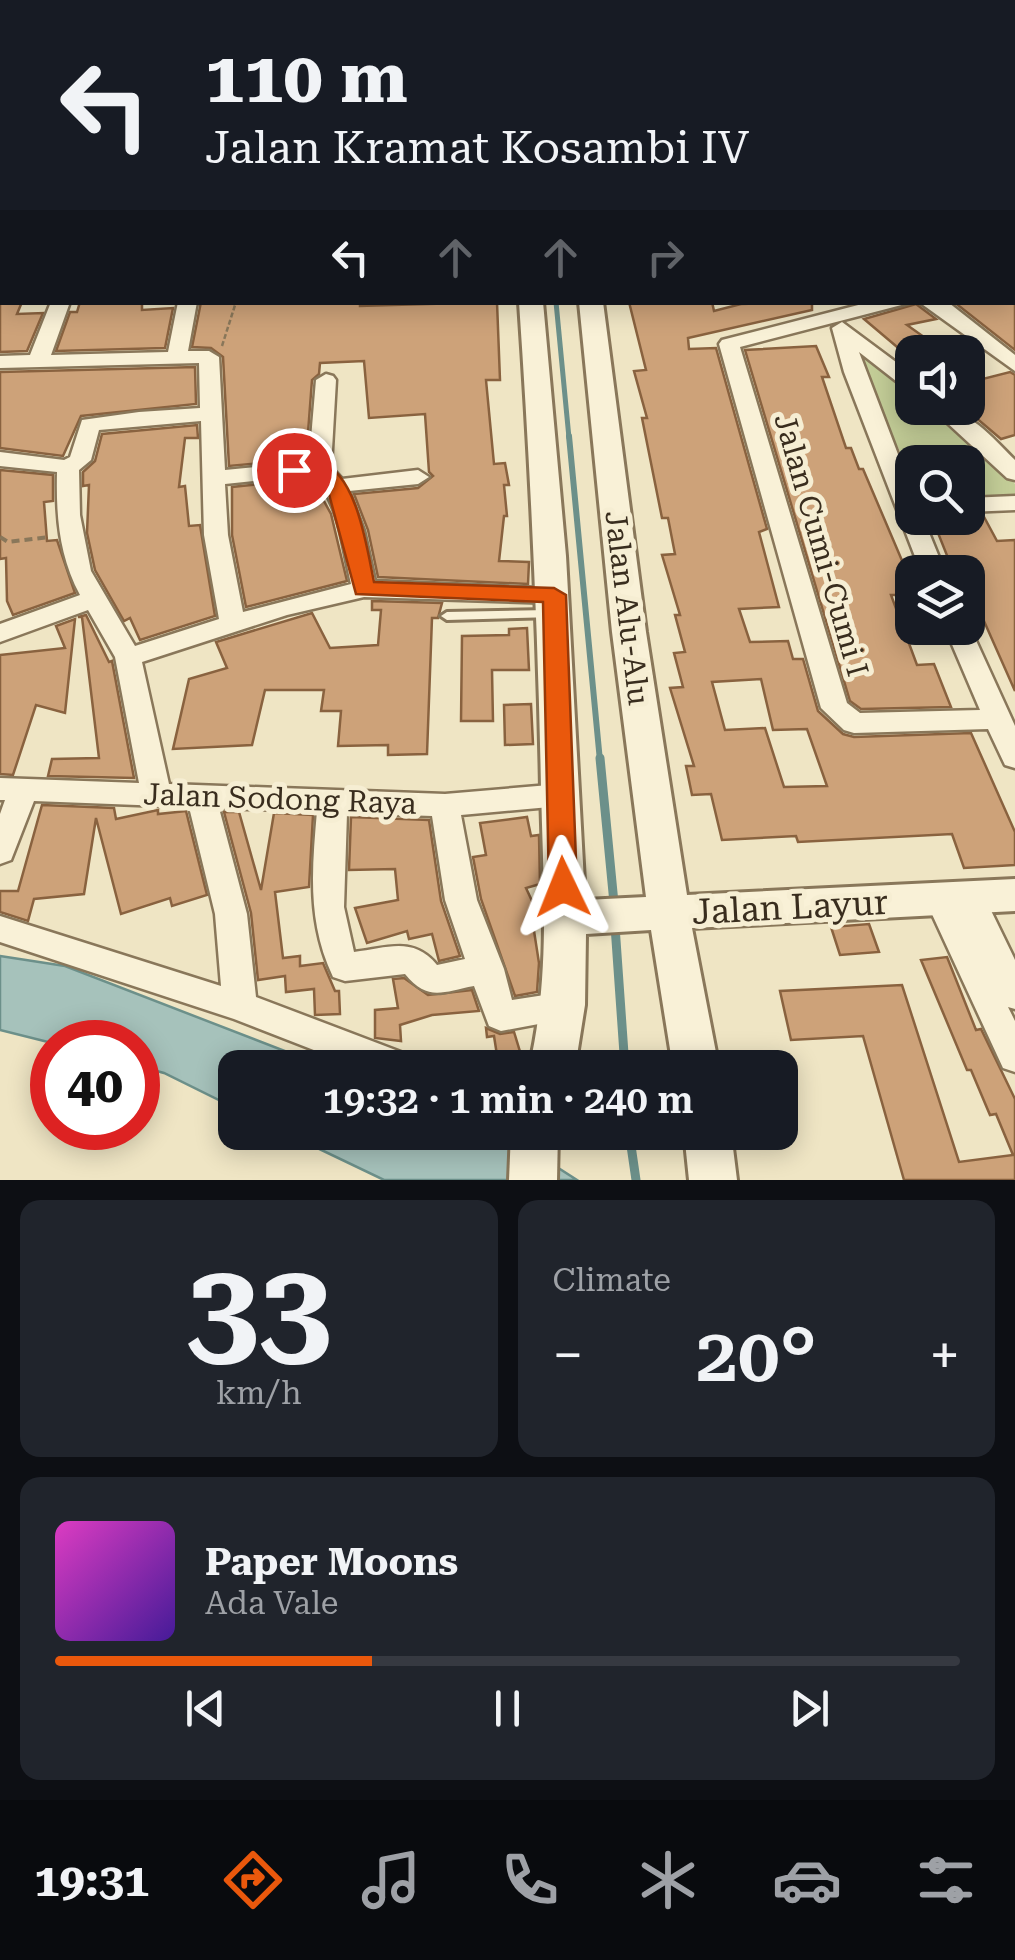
<!DOCTYPE html>
<html lang="en">
<head>
<meta charset="utf-8">
<style>
	body { margin:0; font-family:"Roboto Serif",serif; background:#20242c; color:#f1f3f6; height:100vh; display:flex; flex-direction:column; font-size:38px; white-space:nowrap }
	* { box-sizing:border-box; margin:0 }
	p { font-size:32px; color:#9ea1a6 }
	.icon { flex:none; width:55px; height:55px; fill:none; stroke:currentColor; stroke-width:2; stroke-linecap:round; stroke-linejoin:round }
	.map { position:relative; height:1180px; overflow:hidden }
	.panel { display:flex; flex-direction:column; gap:20px; padding:20px; background:#0d0f14; flex:1 }
	.panel>* { flex:none }
	.hud { position:absolute; left:0px; top:0px; width:1015px; height:305px; box-shadow:0 5px 25px #0003; background:#171b24; color:#f1f3f6; overflow:hidden }
	.tools { position:absolute; left:895px; top:335px; display:grid; gap:20px }
	.tools a { display:grid; place-items:center; width:90px; height:90px; border-radius:20px; background:#171b24; box-shadow:0 5px 25px #0003; font-size:50px }
	.speed { position:absolute; left:30px; top:1020px; display:flex; gap:20px; font-size:50px; font-weight:700; text-align:center }
	.speed>* { display:grid; place-content:center; width:130px; height:130px; border-radius:50%; background:#171b24; box-shadow:0 5px 25px #0003; line-height:1 }
	.speed .limit { border:15px solid #d22; background:#fff; color:#111 }
	.pin { position:absolute; display:grid; place-items:center; width:85px; height:85px; color:#fff; margin:-42px; border:5px solid #fff; border-radius:50%; box-shadow:0 2px 10px #0007 }
	.me { position:absolute; width:110px; margin:-55px; rotate:358deg; stroke-linejoin:round; filter:drop-shadow(0 0 8px #0008) }
	.turn { display:flex; align-items:center; gap:35px; height:210px; padding:0 40px; font-size:45px }
	.turn .icon { width:130px; height:130px; stroke-width:2.5 }
	.turn b { display:block; font-size:70px; line-height:85px }
	.lanes { display:flex; align-items:center; height:95px; padding:0 40px; background:#0003; justify-content:center; gap:50px; direction:ltr }
	.lanes .off { opacity:.35 }
	.big { font-size:75px; font-weight:600; line-height:1.1 }
	.panel .card { flex:1; display:flex; flex-direction:column; justify-content:center; gap:15px; min-width:0; padding:0 35px; border-radius:20px; background:#20242c }
	.panel .dial { align-items:center; gap:0 }
	.dial b { font-size:130px; line-height:1 }
	.song { display:flex; align-items:center; gap:30px }
	.cover { width:120px; height:120px; border-radius:15px; background:linear-gradient(135deg,hsl(310 70% 55%),hsl(260 70% 35%)) }
	.played { height:10px; border-radius:5px; background:linear-gradient(90deg,#ea580c 35%,#363941 35%) }
	.keys { display:flex; justify-content:space-around; direction:ltr }
	.heat { display:flex; justify-content:space-between; align-items:center; font-size:55px; direction:ltr }
	.panel .tiles { flex:1; display:grid; gap:20px; grid-template-columns:1fr 1fr }
	.card:last-child { grid-column:span 2 }
	.trip { position:absolute; left:218px; top:1050px; width:580px; height:100px; border-radius:20px; background:#171b24; box-shadow:0 5px 25px #0003; font-weight:600; line-height:100px; text-align:center }
	.tabs { display:flex; height:160px; justify-content:space-around; align-items:center; background:#090b0e; color:#9ea1a6 }
	.tabs .icon { width:70px; height:70px }
	.tabs .selected { color:#ea580c }
	.tabs b { font-size:45px; color:#f1f3f6 }
	.map>svg:first-child { display:block }
	.green { fill:#c3cd97 }
	.water { fill:#a6c2bb; stroke:#6c908a; stroke-width:2.5 }
	.lines { fill:none; stroke-linecap:round; stroke-linejoin:round }
	.stream-far2 { stroke:#6c908a; stroke-width:5 }
	.stream-far1 { stroke:#6c908a; stroke-width:6 }
	.stream { stroke:#6c908a; stroke-width:9 }
	.building { fill:#cda279; stroke:#89623f; stroke-width:2.5; fill-rule:evenodd }
	.service-casing { stroke:#89775a; stroke-width:6 }
	.minor-casing { stroke:#89775a; stroke-width:5 }
	.tertiary-casing { stroke:#89775a; stroke-width:6 }
	.path-far1 { stroke:#89775a; stroke-width:2.5; stroke-dasharray:5 2.5; stroke-linecap:butt }
	.path { stroke:#89775a; stroke-width:4; stroke-dasharray:8 5; stroke-linecap:butt }
	.service { fill:#f9f1d7; fill-rule:evenodd }
	.minor { fill:#f9f1d7; fill-rule:evenodd }
	.tertiary { fill:#f9f1d7; fill-rule:evenodd }
	.route { fill:#ea580c; stroke:#983908; stroke-width:2.5 }
	.labels { text-anchor:middle; stroke-width:10; stroke-linejoin:round; paint-order:stroke }
	.street-label { font-size:30px; fill:#392d1e; stroke:#f6eed3 }
	.near-street-label { font-size:35px; fill:#392d1e; stroke:#f6eed3 }
</style>
</head>
<body>
<div class="map">
<svg width="1015" height="1180" viewBox="0 0 1015 1180">
	<rect width="100%" height="100%" fill="#efe5c4"/>
	<polygon class="green" points="853,340 912,388 912,408 937,408 979,442 1015,484 1015,501 968,504 968,462 912,462 912,475 883,418"/>
	<g class="water">
		<polygon points="0,956 65,966 326,1067 235,1068 235,1108 164,1073 138,1066 138,1042 52,1043 0,1030"/>
		<polygon points="286,1133 494,1133 518,1142 577,1180 384,1180"/>
	</g>
	<g class="lines">
		<polyline class="stream-far2" points="556,302 569,438"/>
		<polyline class="stream-far1" points="569,436 600,761"/>
		<g class="stream">
			<polyline points="600,758 614,903"/>
			<polyline points="615,926 625,1068"/>
			<polyline points="629,1132 636,1180"/>
		</g>
	</g>
	<g class="building">
		<polygon points="0,302 22,302 17,314 43,313 27,351 0,352"/>
		<polygon points="80,302 142,302 142,310 173,308 165,348 56,351 70,312 77,312"/>
		<polygon points="201,302 360,303 360,306 497,302 500,380 486,380 494,464 505,463 509,485 504,485 507,516 504,516 499,561 529,562 528,584 378,577 368,530 354,494 418,488 433,476 429,472 425,414 369,418 364,361 320,363 319,374 312,380 306,459 229,466 223,357 211,348 192,347"/>
		<path d="M629,302H712L714,311L741,304L812,302V310L688,338L689,349L716,348L767,529L759,532L779,607L739,609L750,642L788,641L793,659H803L818,711L843,734L854,737L971,733L1015,832V865L964,868L952,834L798,842L796,836L722,840L711,794L692,795L686,766H694L670,688L683,687L674,653L685,652L675,615H680L662,555L675,554L668,518H662L642,418H647L634,371L646,370ZM761,679L773,730L807,729L827,786L784,787L765,728L725,730L712,682Z"/>
		<polygon points="954,302 1015,302 1015,350"/>
		<polygon points="916,304 936,319 907,325 945,352 903,352 864,319"/>
		<polygon points="816,346 829,377 822,377 846,448 851,448 859,469 863,469 912,584 912,595 891,595 917,665 934,664 951,707 861,709 850,701 745,350"/>
		<polygon points="195,367 196,404 81,416 63,456 0,448 0,372"/>
		<polygon points="968,371 979,380 1010,372 1015,375 1015,435 1001,439 968,411"/>
		<polygon points="197,425 198,438 185,438 179,487 185,486 189,526 200,525 215,616 140,640 130,618 124,621 95,570 87,533 89,485 83,486 83,472 95,461 102,434"/>
		<polygon points="0,470 53,475 53,501 44,502 47,541 57,540 75,593 13,615 7,601 6,558 0,559"/>
		<polygon points="312,479 331,514 347,581 246,607 232,535 232,487"/>
		<polygon points="983,515 997,541 1015,540 1015,691 968,585 968,572 958,572 948,558 932,518"/>
		<polygon points="372,601 442,603 438,618 432,618 427,754 388,755 388,745 338,746 341,711 321,711 324,690 265,690 252,745 173,749 189,679 227,668 216,642 312,613 330,648 378,645 381,610 372,610"/>
		<polygon points="86,615 109,662 112,661 134,778 48,776 52,759 99,758 82,617 78,617"/>
		<polygon points="75,619 65,713 36,705 13,775 0,774 0,655 65,648 56,626"/>
		<polygon points="527,628 529,670 492,670 493,721 461,721 462,636 509,635 509,629"/>
		<polygon points="531,704 533,744 505,745 504,705"/>
		<polygon points="42,805 114,808 116,819 158,810 158,814 186,811 207,895 172,906 170,898 121,914 96,818 84,894 34,899 28,921 0,912 0,891 18,891"/>
		<polygon points="224,812 239,812 261,890 274,813 313,815 309,887 275,892 283,958 300,956 300,966 323,963 335,991 339,991 340,1014 315,1015 314,989 286,992 285,976 258,980 251,913"/>
		<polygon points="351,817 429,820 441,901 460,956 439,961 432,934 409,939 407,931 367,943 355,908 398,900 395,869 349,870"/>
		<polygon points="527,817 531,836 539,835 540,884 526,888 539,916 532,918 539,963 537,992 515,996 481,899 473,857 486,855 480,823"/>
		<polygon points="869,924 879,952 840,955 831,927"/>
		<polygon points="947,957 976,1030 981,1029 1015,1099 1015,1180 904,1180 863,1036 791,1040 780,991 902,985 959,1162 1013,1155 996,1114 990,1115 971,1070 967,1070 921,960"/>
		<polygon points="404,978 428,995 472,990 479,1011 432,1015 400,1025 401,1041 375,1038 375,1010 398,1008 393,979"/>
		<polygon points="486,1028 500,1034 514,1032 525,1068 499,1068 494,1036 487,1037"/>
	</g>
	<g class="lines">
		<g class="service-casing">
			<g id="service">
				<rect x="1012" y="32" width="3" height="4"/>
				<polygon points="549,610 555,614 554,617 447,620 441,616 447,612"/>
			</g>
		</g>
		<g class="minor-casing">
			<g id="minor">
				<polygon points="0,0 9,0 0,8"/>
				<rect x="391" y="0" width="12" height="2"/>
				<polygon points="632,0 644,0 645,2 633,2"/>
				<polygon points="696,0 708,0 709,2 697,2"/>
				<polygon points="752,0 765,0 766,2 753,2"/>
				<polygon points="909,0 921,0 922,2 910,2"/>
				<rect x="1012" y="44" width="3" height="8"/>
				<rect x="1012" y="75" width="3" height="9"/>
				<polygon points="1015,123 1015,133 1012,134 1012,124"/>
				<polygon points="2,126 2,139 0,140 0,127"/>
				<rect x="0" y="172" width="2" height="10"/>
				<path d="M51,302H70L51,355L168,352L178,302H197L188,351H209L219,357L225,470L309,462L316,380L326,374L333,376L336,380L331,467L342,479L418,470L429,477L418,484L349,491L364,531L375,581L563,589L567,595L554,603L364,597L287,615L142,662L169,784L445,794L561,784L571,787L576,795L571,803L561,806L461,815L477,900L504,969L512,1000L564,992L576,997L581,1007L576,1017L501,1031L489,1026L474,986C442,992 428,1002 405,974L345,981L333,977C307,922 312,870 317,811L219,808L247,914L256,997L414,1057L419,1068H360L234,1019L0,942V916L221,986L215,914L189,807L34,801L11,860L0,864V814L5,800H0V778L139,783L115,657L88,610L0,642V624L80,595C59,556 56,516 57,472L0,466V452L64,460L70,457L82,420L139,412L200,408L199,363L0,368V356L30,355ZM201,421L204,535L219,619L135,646L91,571L80,515L79,470L91,460L99,430ZM314,475C339,504 343,548 351,584L243,612L228,535L225,484ZM347,813L432,816L445,900L465,959L437,965C413,936 388,948 354,952L344,907Z"/>
				<polygon points="870,302 913,302 740,347 847,703 860,713 980,710 945,628 968,628 968,623 1015,726 1015,768 1005,765 988,729 854,733 844,730 821,708 719,344 722,340"/>
				<polygon points="919,302 949,303 1015,355 1015,371"/>
				<polygon points="842,322 912,374 912,390 905,388 859,352 912,491 912,518 923,518 945,572 921,572 844,372 832,328"/>
				<path d="M931,408C967,406 991,436 1015,460V480L1007,478Z"/>
				<polygon points="1015,496 1015,510 968,512 968,498"/>
				<polygon points="941,886 952,890 956,897 959,890 970,886 981,890 1015,960 1015,1009 1008,1007 1015,1021 1015,1072 1003,1068 925,899 930,890"/>
			</g>
		</g>
		<g class="tertiary-casing">
			<g id="tertiary">
				<polygon points="504,0 520,0 521,2 505,2"/>
				<rect x="542" y="0" width="16" height="2"/>
				<polygon points="1015,191 1015,205 1012,205 1012,192"/>
				<polygon points="1012,256 1015,257 1015,272 1012,272"/>
				<path d="M519,302H543L566,556L585,900L646,897L612,632L579,302H603L646,632L687,895L1015,879V911L692,928L719,1068H673L651,930L586,934L585,1005L575,1068H529C551,975 543,882 541,788C538,626 530,464 519,302Z"/>
				<polygon points="511,1132 558,1132 557,1180 509,1180"/>
				<polygon points="684,1132 731,1132 737,1180 689,1180"/>
			</g>
		</g>
		<polyline class="path-far1" points="222,346 236,302"/>
		<polyline class="path" points="0,537 8,542 49,537"/>
		<use href="#service" class="service"/>
		<use href="#minor" class="minor"/>
		<use href="#tertiary" class="tertiary"/>
	</g>
	<path class="route" d="M320,462C357,473 367,549 374,582L554,588L566,595L577,887L573,895L563,898L553,895L549,887L543,602L356,594L327,487L315,475L294,476L284,470L294,464Z"/>
	<g class="labels">
		<g class="street-label">
			<text transform="translate(821 545) rotate(74)" y="10">Jalan Cumi-Cumi I</text>
			<text transform="translate(627 608) rotate(83)" y="10">Jalan Alu-Alu</text>
			<text transform="translate(280 799) rotate(2)" y="10">Jalan Sodong Raya</text>
		</g>
		<g class="near-street-label">
			<text transform="translate(790 907) rotate(-3)" y="12">Jalan Layur</text>
		</g>
	</g>
</svg>
<div class="tools">
<a><svg class="icon" aria-label="sound" viewBox="0 0 24 24"><path d="M4 9h4l5-4v14l-5-4H4zM17 9q2 3 0 6"/></svg></a>
<a><svg class="icon" aria-label="search" viewBox="0 0 24 24"><circle cx="10" cy="10" r="6"/><path d="M15 15l6 6"/></svg></a>
<a><svg class="icon" aria-label="layers" viewBox="0 0 24 24"><path d="M12 4l9 5-9 5-9-5zM3 14l9 5 9-5"/></svg></a>
</div>
<div class="speed"><div class="limit">40</div></div>
<div class="pin" style="left:294px;top:470px;background:#d93025"><svg class="icon" aria-label="arrive" viewBox="0 0 24 24"><path d="M6 21V4h12l-3 4 3 4H6"/></svg></div>
<svg class="me" style="left:563px;top:887px" viewBox="-20 -20 40 40"><path d="M0-17L14 15 0 8-14 15z" fill="#ea580c" stroke="#fff" stroke-width="4"/></svg>
<div class="trip">19:32 · 1 min · 240 m</div>
<div class="hud">
<div class="turn"><svg class="icon" aria-label="left" viewBox="0 0 24 24"><path d="M17 20v-9H6M10 6l-5 5 5 5"/></svg><div><b>110 m</b>Jalan Kramat Kosambi IV</div></div>
<div class="lanes"><svg class="icon" aria-label="left" viewBox="0 0 24 24"><path d="M17 20v-9H6M10 6l-5 5 5 5"/></svg><svg class="icon off" aria-label="ahead" viewBox="0 0 24 24"><path d="M12 20V5M6 11l6-6 6 6"/></svg><svg class="icon off" aria-label="ahead" viewBox="0 0 24 24"><path d="M12 20V5M6 11l6-6 6 6"/></svg><svg class="icon off" aria-label="right" viewBox="0 0 24 24"><path d="M7 20v-9h11M14 6l5 5-5 5"/></svg></div>
</div>
</div>
<section class="panel">
<div class="tiles">
<div class="card dial"><b>33</b><p>km/h</p></div>
<div class="card"><p>Climate</p>
<div class="heat"><a>−</a><b class="big">20°</b><a>+</a></div>
</div>
<div class="card">
<div class="song"><i class="cover"></i><div><b>Paper Moons</b><p>Ada Vale</p></div></div>
<div class="played"></div>
<div class="keys"><svg class="icon" aria-label="previous" viewBox="0 0 24 24"><path d="M18 5L8 12l10 7zM5 5v14"/></svg><svg class="icon" aria-label="pause" viewBox="0 0 24 24"><path d="M8 5v14M16 5v14"/></svg><svg class="icon" aria-label="next" viewBox="0 0 24 24"><path d="M6 5l10 7-10 7zM19 5v14"/></svg></div>
</div>
</div>
</section>
<nav class="tabs">
<b>19:31</b>
<svg class="icon selected" aria-label="directions" viewBox="0 0 24 24"><path d="M12 3l9 9-9 9-9-9zM9 14v-3h6M13 9l2 2-2 2"/></svg>
<svg class="icon" aria-label="music" viewBox="0 0 24 24"><path d="M9 18V5l10-2v13"/><circle cx="6" cy="18" r="3"/><circle cx="16" cy="16" r="3"/></svg>
<svg class="icon" aria-label="phone" viewBox="0 0 24 24"><path d="M5 4h4l2 5-3 2q2 4 5 5l2-3 5 2v4C11 20 4 13 5 4z"/></svg>
<svg class="icon" aria-label="climate" viewBox="0 0 24 24"><path d="M12 3v18M4 7l16 10M4 17L20 7"/></svg>
<svg class="icon" aria-label="car" viewBox="0 0 24 24"><path d="M5 17H2v-5l4-1 3-4h7l3 4 3 1v5h-3M9 17h6M6 11h13"/><circle cx="7" cy="17" r="2"/><circle cx="17" cy="17" r="2"/></svg>
<svg class="icon" aria-label="filters" viewBox="0 0 24 24"><path d="M4 7h16M4 17h16"/><circle cx="9" cy="7" r="2"/><circle cx="15" cy="17" r="2"/></svg>
</nav>
</body>
</html>
